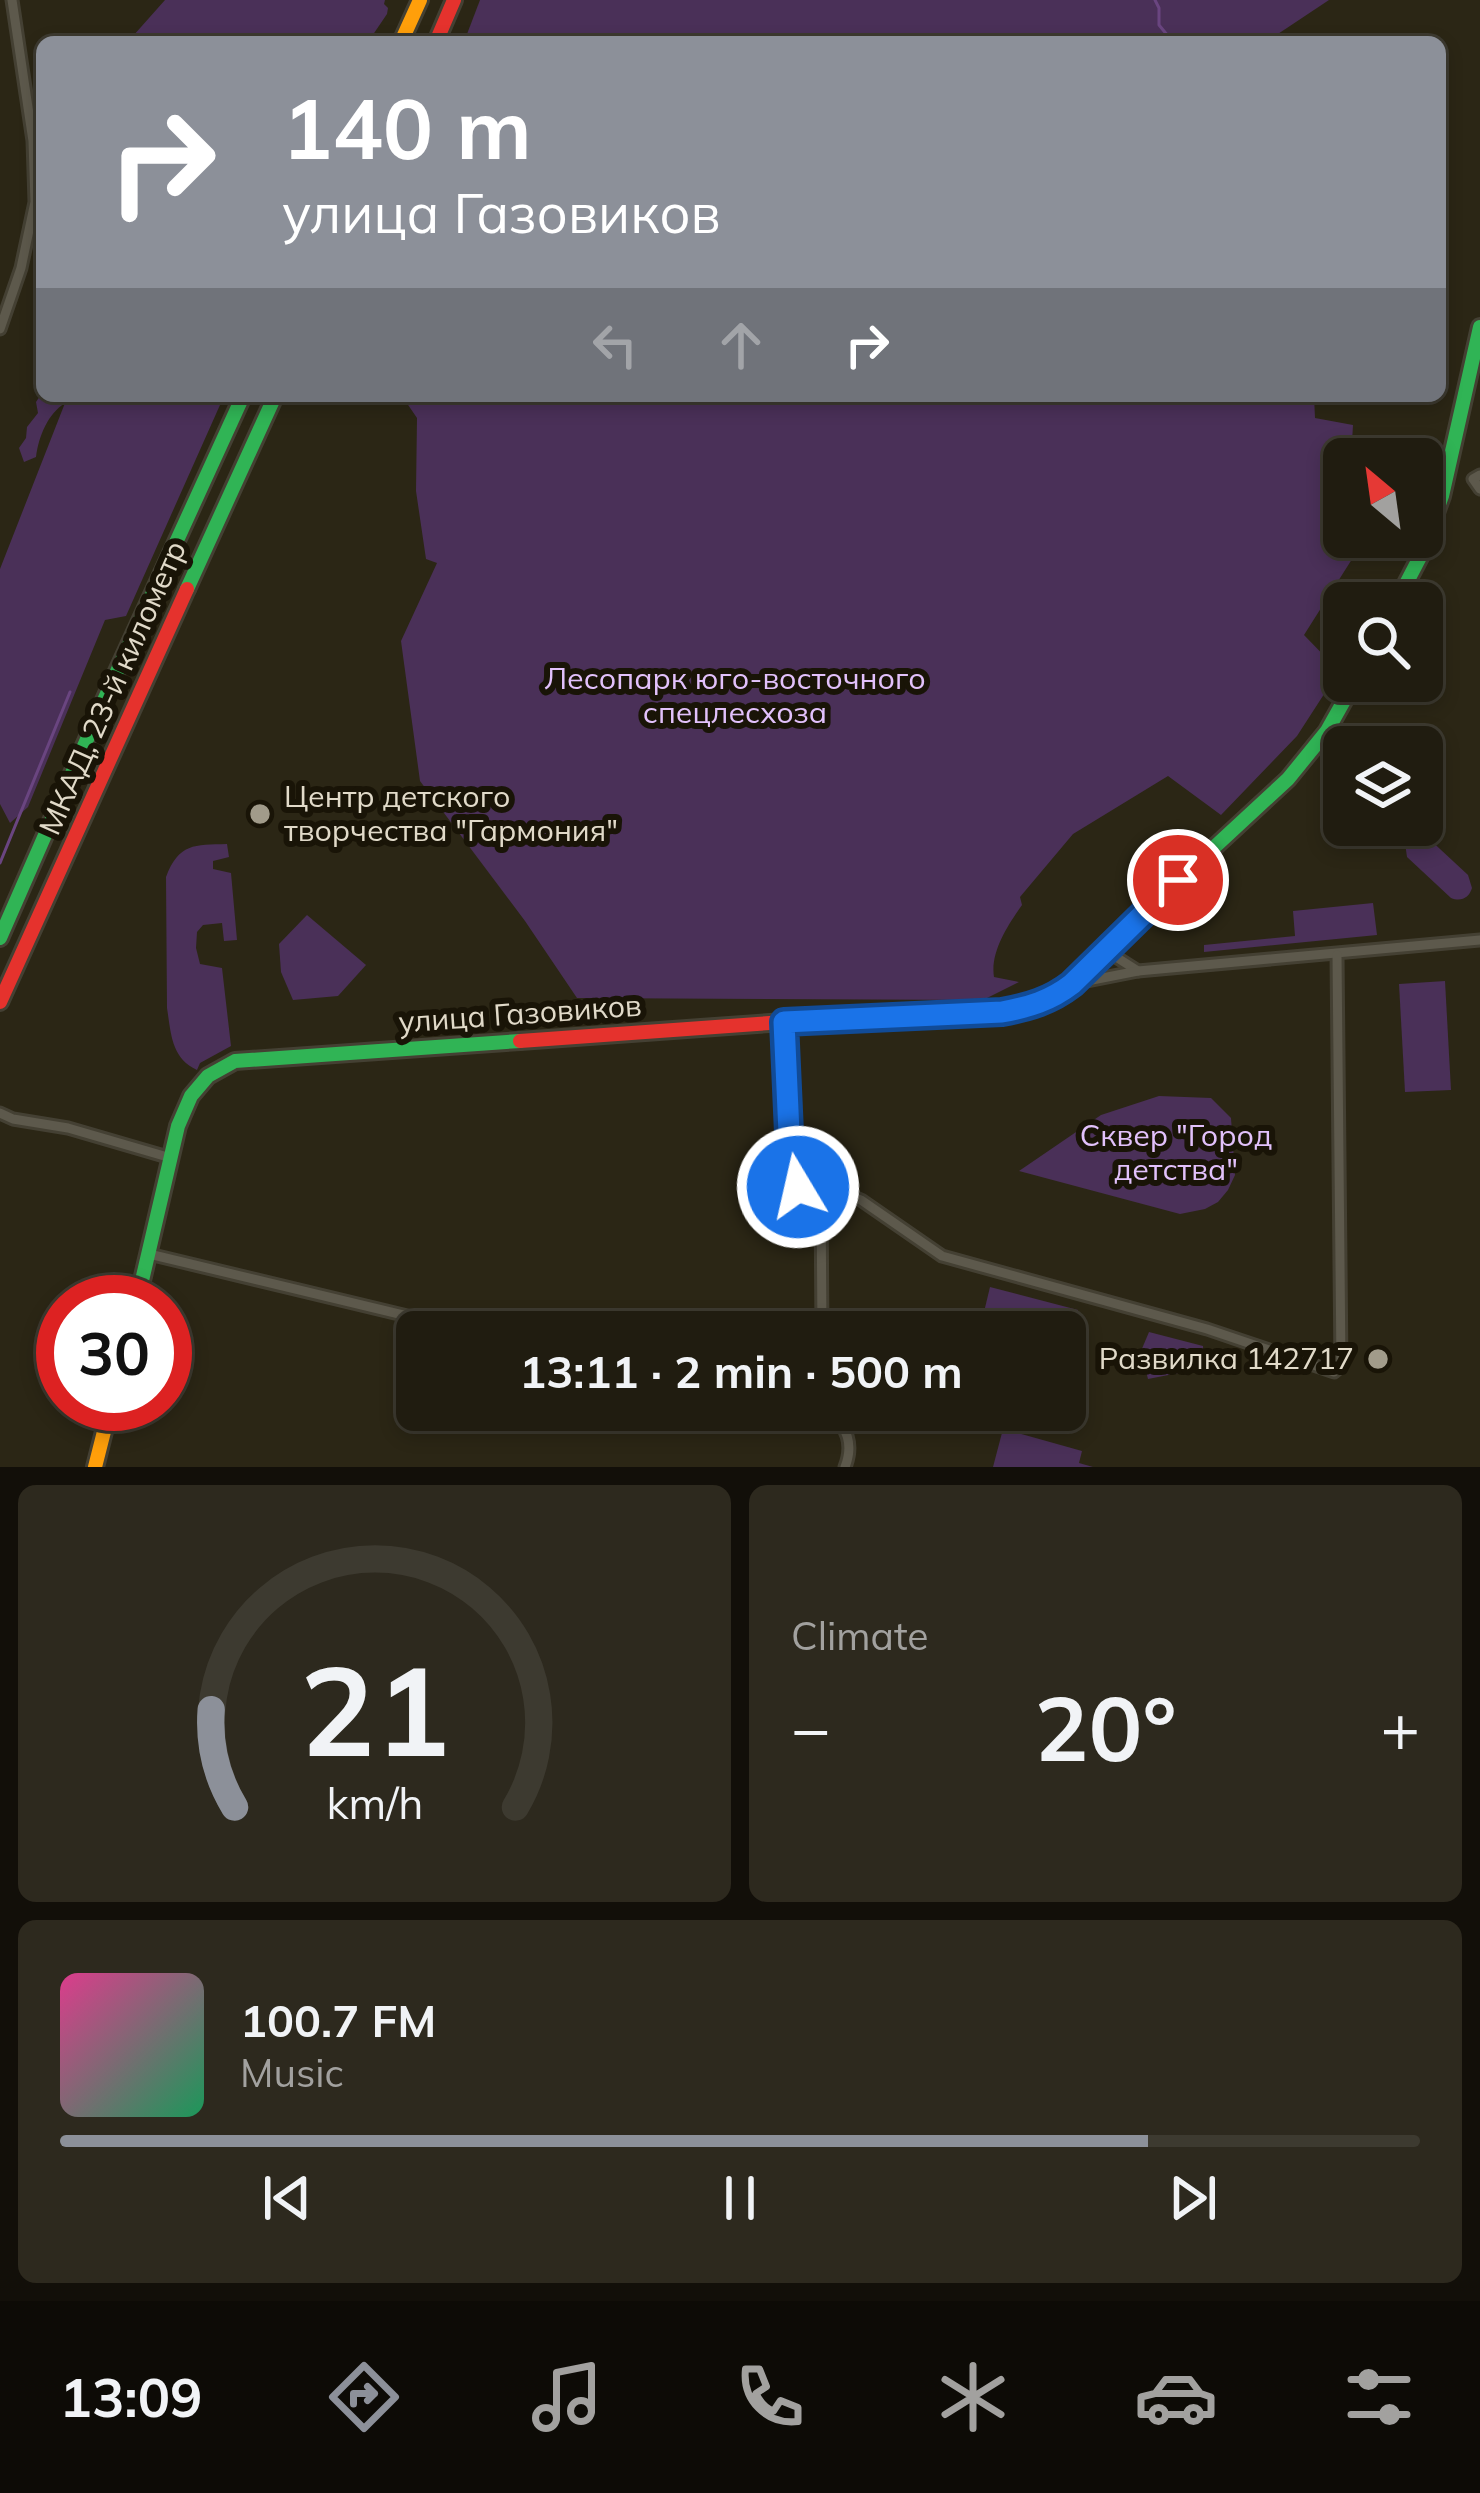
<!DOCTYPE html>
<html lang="en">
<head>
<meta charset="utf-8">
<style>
	body { margin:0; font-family:Mulish,sans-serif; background:#2d291e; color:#f1f3f6; height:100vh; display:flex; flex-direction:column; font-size:45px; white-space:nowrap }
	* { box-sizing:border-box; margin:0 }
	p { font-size:39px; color:#a2a19f }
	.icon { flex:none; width:66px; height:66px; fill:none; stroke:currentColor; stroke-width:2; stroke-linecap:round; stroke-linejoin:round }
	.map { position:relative; height:1467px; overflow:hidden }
	.panel { display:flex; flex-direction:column; gap:18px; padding:18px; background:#120f09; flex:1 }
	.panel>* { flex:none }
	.banner { position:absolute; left:36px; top:36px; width:1410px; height:366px; border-radius:18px; box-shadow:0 6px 18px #0003,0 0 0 3px #3d3a30; background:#8c9099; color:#fff; overflow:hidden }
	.needle { width:78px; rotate:331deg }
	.buttons { position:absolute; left:1323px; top:438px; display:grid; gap:24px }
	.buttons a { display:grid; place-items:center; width:120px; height:120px; border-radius:18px; background:#201c10; box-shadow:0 6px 18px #0003,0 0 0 3px #3d3a30; font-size:60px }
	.speed { position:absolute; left:36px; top:1275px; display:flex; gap:24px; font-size:60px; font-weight:700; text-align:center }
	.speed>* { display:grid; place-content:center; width:156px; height:156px; border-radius:50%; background:#201c10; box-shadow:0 6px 18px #0003,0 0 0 3px #3d3a30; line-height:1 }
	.speed .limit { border:18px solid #d22; background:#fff; color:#111 }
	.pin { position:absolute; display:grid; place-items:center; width:102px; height:102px; color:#fff; margin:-51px; border:6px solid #fff; border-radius:50%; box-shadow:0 3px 12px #0007 }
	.me { position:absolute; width:132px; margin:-66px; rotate:351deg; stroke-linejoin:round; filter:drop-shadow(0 0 9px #0008) }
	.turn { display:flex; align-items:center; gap:42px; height:252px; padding:0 48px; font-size:54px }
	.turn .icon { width:156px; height:156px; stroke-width:2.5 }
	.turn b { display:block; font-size:84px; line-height:102px }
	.lanes { display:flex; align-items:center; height:114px; padding:0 48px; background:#0003; justify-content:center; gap:60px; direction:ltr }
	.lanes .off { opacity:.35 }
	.big { font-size:90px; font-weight:700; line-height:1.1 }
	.panel .tile { flex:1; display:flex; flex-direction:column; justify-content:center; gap:18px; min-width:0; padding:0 42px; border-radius:18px; background:#2d291e }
	.panel .dial { align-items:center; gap:0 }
	.dial svg { height:312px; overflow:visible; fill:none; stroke:#3d3a30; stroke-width:7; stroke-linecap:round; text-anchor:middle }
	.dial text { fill:#f1f3f6; stroke:none }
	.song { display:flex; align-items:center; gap:36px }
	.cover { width:144px; height:144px; border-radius:18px; background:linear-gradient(135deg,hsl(330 70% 55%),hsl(150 70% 35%)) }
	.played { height:12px; border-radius:6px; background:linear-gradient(90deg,#8c9099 80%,#3d3a30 80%) }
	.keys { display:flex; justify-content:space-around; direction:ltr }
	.heat { display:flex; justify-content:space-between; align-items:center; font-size:66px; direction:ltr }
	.panel .tiles { flex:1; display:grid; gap:18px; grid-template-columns:1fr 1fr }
	.tile:last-child { grid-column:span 2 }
	.trip { position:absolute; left:396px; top:1311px; width:690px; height:120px; border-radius:18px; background:#201c10; box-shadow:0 6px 18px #0003,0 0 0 3px #3d3a30; font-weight:700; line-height:120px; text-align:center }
	.dock { display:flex; height:192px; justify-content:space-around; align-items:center; background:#0d0b06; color:#a2a19f }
	.dock .icon { width:84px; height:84px }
	.dock .selected { color:#8c9099 }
	.dock b { font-size:54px; color:#f1f3f6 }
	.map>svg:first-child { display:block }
	.green { fill:#4a3058 }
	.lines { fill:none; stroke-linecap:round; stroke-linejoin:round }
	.stream { stroke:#6a4580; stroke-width:3 }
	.street-casing { stroke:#444033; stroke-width:15 }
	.fast-casing { stroke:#444033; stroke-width:20 }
	.slow-casing { stroke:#444033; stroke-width:20 }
	.jam-casing { stroke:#444033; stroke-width:20 }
	.street { stroke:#5d594c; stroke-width:9 }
	.fast { stroke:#30b455; stroke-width:14 }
	.slow { stroke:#ff9f0a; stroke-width:14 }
	.jam { stroke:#e5322d; stroke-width:14 }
	.route-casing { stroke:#114b97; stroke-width:30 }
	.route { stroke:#1a73e8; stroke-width:21 }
	.poi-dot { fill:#a19b8a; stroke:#191407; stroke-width:4.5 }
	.labels { text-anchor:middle; stroke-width:12; stroke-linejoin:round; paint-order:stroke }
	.park-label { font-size:30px; fill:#e2c1fb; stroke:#191407 }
	.street-label { font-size:30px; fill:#e1dac9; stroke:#191407 }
	.poi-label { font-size:30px; fill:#e1dac9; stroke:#191407; text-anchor:start }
</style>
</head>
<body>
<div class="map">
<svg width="1480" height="1467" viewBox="0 0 1480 1467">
	<rect width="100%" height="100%" fill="#2b2615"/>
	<g class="green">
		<polygon points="165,0 385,0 384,4 388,8 387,14 368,42 132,42 133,36"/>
		<polygon points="480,0 1329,0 1266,42 464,42"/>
		<path d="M42,393V396H224L126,616L105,620L28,807L10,823L0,804V569L65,403C48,414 39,435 36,457L24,462L19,448L26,438L27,427L38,413L36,402Z"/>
		<path d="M402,396H1314L1315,418L1353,425L1351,459H1344V537H1366L1304,635L1339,671L1297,736L1221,815L1168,776L1073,834L1020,897L1022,905C1008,925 990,952 994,977L1019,982L983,1000L577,998L525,921L420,781L401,641L437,563L426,559L416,491L417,418Z"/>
		<path d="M1416,835L1426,836L1468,875L1472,888C1469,898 1461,902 1451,898L1407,857L1405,843Z"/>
		<path d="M227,844L229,857L213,861V869L231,873L237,940L224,941L222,923L203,925L197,932L196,948L200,964L222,968L231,1046L200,1063L197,1070C171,1058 171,1033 167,1008L166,877C179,843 194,845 227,844Z"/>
		<polygon points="1373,903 1377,935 1204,952 1204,945 1295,936 1293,911"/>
		<polygon points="307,915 366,965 338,996 293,1000 281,972 279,944"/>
		<polygon points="1445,981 1451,1090 1405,1092 1399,984"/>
		<polygon points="1159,1096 1211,1098 1231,1118 1235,1175 1228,1190 1218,1202 1205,1209 1180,1214 1019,1171 1101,1115"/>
		<polygon points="990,1287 1078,1310 1071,1335 984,1312"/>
		<polygon points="1149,1332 1203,1346 1204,1368 1148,1379 1141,1351"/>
		<polygon points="1003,1429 1082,1451 1079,1463 1093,1467 993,1467"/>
	</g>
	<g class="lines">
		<g class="stream">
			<polyline points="1155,0 1159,8 1159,25 1173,42"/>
			<polyline points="0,863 70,692"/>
		</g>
		<g class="street-casing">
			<g id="street">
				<polyline points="0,329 21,268 35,202 33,141 12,0"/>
				<polyline points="1480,475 1473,479 1480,489"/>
				<polyline points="1105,950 1138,971"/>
				<polyline points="1077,983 1138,971 1480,940"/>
				<polyline points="784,1022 792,1177 798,1187 807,1193 845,1193 861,1200 942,1256 1207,1329 1334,1372 1341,1366 1337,955"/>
				<polyline points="0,1113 13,1119 68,1128 171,1158"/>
				<polyline points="821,1192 822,1332"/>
				<polyline points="149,1254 474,1332"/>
				<path d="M830,1410C847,1428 854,1444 845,1467"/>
			</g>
		</g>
		<g class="fast-casing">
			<g id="fast">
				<polyline points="187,589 275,396"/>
				<polyline points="1396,603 1420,557 1442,496 1480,327"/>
				<polyline points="0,938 109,689 243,396"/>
				<polyline points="1040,1003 1056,996 1086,971 1140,916 1288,779 1327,731 1355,681"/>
				<polyline points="137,1302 178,1126 191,1096 208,1076 235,1061 520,1041"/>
			</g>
		</g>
		<g class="slow-casing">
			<g id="slow">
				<polyline points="401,42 420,0"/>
				<polyline points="95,1467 111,1404"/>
			</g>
		</g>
		<g class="jam-casing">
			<g id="jam">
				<polyline points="436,42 454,0"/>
				<polyline points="0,1002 187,589"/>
				<polyline points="520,1041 784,1022 1002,1012 1040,1003"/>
			</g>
		</g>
		<use href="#street" class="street"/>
		<use href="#fast" class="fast"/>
		<use href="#slow" class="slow"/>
		<use href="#jam" class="jam"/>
	</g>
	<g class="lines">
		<g class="route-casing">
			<path id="route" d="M798,1187L791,1177L784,1022L1002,1012C1029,1007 1050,1001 1072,984L1178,880"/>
		</g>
		<use href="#route" class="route"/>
	</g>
	<g class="poi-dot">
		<circle cx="260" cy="814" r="12"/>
		<circle cx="1378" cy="1359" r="12"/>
	</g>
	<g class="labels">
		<g class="park-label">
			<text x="735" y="689">Лесопарк юго-восточного<tspan x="735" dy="34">спецлесхоза</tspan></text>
			<text x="1176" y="1146">Сквер "Город<tspan x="1176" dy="34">детства"</tspan></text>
		</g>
		<g class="street-label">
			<text transform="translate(113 688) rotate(-66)" y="10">МКАД, 23-й километр</text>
			<text transform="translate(520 1014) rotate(-4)" y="10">улица Газовиков</text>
		</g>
		<g class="poi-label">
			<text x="284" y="807">Центр детского<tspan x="284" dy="34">творчества "Гармония"</tspan></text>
			<text x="1354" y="1369" text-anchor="end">Развилка 142717</text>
		</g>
	</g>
</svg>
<div class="buttons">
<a><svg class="needle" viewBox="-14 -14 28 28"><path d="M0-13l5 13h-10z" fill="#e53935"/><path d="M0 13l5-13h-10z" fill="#a2a19f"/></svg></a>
<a><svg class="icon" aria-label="search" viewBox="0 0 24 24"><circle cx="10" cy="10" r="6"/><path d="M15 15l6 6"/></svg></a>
<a><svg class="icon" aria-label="layers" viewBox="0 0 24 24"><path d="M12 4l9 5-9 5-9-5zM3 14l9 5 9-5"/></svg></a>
</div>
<div class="speed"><div class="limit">30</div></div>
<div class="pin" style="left:1178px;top:880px;background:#d93025"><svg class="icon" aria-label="arrive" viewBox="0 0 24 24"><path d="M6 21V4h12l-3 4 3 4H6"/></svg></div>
<svg class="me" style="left:798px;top:1187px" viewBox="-20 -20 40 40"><circle r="17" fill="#1a73e8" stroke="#fff" stroke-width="3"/><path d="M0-11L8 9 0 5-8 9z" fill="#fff"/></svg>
<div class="trip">13:11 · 2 min · 500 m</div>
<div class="banner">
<div class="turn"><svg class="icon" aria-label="right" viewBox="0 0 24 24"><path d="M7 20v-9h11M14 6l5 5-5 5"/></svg><div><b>140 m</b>улица Газовиков</div></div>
<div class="lanes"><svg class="icon off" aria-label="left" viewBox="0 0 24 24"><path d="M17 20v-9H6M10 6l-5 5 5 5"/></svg><svg class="icon off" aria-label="ahead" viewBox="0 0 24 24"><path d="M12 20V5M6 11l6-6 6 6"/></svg><svg class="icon" aria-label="right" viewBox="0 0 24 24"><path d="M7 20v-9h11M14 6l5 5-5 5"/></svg></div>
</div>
</div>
<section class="panel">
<div class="tiles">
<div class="tile dial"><svg viewBox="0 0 100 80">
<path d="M14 69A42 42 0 1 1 86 69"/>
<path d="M14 69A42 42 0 0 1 8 44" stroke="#8c9099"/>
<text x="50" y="56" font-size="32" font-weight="700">21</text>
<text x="50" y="72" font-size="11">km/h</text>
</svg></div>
<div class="tile"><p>Climate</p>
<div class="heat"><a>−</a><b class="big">20°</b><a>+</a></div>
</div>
<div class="tile">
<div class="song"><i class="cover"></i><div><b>100.7 FM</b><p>Music</p></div></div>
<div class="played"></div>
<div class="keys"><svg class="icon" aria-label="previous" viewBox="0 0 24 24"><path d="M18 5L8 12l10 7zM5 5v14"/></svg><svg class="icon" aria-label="pause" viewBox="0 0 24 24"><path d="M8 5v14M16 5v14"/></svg><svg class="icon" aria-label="next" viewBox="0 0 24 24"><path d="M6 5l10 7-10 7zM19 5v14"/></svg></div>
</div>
</div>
</section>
<nav class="dock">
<b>13:09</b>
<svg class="icon selected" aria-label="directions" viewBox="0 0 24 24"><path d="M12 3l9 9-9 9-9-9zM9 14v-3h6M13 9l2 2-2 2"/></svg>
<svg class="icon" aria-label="music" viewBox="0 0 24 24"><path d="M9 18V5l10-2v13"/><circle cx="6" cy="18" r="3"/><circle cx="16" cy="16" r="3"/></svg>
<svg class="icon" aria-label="phone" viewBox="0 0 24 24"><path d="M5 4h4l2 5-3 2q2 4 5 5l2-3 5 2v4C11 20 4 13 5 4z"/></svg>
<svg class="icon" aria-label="climate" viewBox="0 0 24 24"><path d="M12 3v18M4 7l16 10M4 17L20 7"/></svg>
<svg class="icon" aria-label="car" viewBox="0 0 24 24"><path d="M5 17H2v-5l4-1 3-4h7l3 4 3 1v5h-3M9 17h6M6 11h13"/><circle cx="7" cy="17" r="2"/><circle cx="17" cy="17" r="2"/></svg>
<svg class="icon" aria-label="filters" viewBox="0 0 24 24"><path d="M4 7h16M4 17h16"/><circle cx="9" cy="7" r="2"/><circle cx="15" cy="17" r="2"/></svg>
</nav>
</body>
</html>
